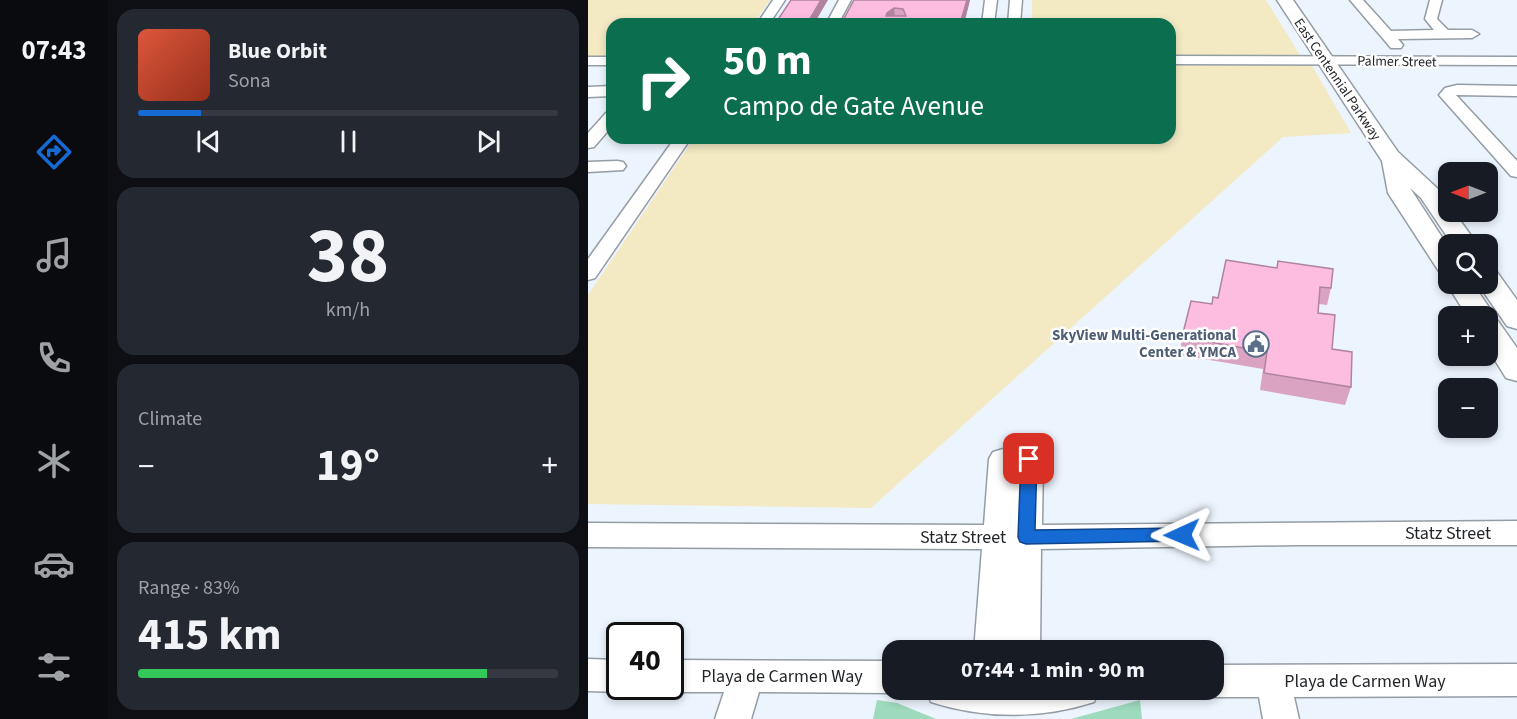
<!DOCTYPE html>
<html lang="en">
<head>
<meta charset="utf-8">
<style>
	body { margin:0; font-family:"Source Sans 3",sans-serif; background:#242831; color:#f1f3f6; height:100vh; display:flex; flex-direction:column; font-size:22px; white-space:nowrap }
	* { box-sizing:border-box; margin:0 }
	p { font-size:20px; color:#9ea1a6 }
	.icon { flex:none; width:33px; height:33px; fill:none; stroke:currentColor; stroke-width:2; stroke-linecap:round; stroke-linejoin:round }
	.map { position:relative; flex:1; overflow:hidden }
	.sheet { display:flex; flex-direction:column; gap:9px; padding:9px; background:#0d0f14; width:480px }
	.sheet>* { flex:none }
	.hud { position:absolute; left:18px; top:18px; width:570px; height:126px; border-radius:18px; box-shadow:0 3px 9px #0003; background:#0b6e4f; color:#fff; overflow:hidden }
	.needle { width:39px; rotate:270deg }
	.controls { position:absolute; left:850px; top:162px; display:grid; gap:12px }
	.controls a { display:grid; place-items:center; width:60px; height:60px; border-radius:12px; background:#171b24; box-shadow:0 3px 9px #0003; font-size:30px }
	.speed { position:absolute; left:18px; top:622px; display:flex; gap:12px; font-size:30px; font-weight:700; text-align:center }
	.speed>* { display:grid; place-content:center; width:78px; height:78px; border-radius:50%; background:#171b24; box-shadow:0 3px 9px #0003; line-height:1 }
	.speed .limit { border:3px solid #111; border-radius:9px; background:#fff; color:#111 }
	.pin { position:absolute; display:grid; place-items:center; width:51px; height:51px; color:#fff; margin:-26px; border-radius:12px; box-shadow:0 3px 9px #0006 }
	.me { position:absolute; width:66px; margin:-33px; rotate:269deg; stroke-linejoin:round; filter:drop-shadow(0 0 4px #0008) }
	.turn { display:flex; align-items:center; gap:21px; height:126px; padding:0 18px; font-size:27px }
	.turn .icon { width:78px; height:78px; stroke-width:2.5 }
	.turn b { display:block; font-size:42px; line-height:51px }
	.big { font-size:45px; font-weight:700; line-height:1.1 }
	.sheet .widget { flex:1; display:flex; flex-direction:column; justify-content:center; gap:9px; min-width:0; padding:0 21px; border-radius:18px; background:#242831 }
	.sheet .dial { align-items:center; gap:0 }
	.dial b { font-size:78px; line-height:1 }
	.song { display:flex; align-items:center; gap:18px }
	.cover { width:72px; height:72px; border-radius:9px; background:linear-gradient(135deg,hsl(10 70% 55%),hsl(10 70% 35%)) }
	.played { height:6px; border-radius:3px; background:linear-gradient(90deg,#156ad4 15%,#363941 15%) }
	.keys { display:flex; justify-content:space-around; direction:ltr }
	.heat { display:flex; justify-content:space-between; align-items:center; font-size:33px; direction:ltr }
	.charge { height:9px; border-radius:4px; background:linear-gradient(90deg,#34c759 83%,#363941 0) }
	.trip { position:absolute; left:294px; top:640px; width:342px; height:60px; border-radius:18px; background:#171b24; box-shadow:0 3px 9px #0003; font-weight:700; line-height:60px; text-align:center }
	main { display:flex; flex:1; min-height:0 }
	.menu { display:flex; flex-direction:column; width:108px; justify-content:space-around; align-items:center; background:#090b0e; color:#9ea1a6 }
	.menu .icon { width:42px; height:42px }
	.menu .on { color:#156ad4 }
	.menu b { font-size:27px; color:#f1f3f6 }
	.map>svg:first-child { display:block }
	.green { fill:#9edabd }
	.sand { fill:#f3eac4 }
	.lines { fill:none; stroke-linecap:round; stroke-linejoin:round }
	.minor-casing { stroke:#949ca4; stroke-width:3 }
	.major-casing { stroke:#949ca4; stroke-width:3 }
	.minor { fill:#fff; fill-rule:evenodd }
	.major { fill:#fff; fill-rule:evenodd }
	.wall { fill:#daa3c2 }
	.shaded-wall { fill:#b1849e }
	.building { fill:#fdbde1; stroke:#b1849e; stroke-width:1.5; fill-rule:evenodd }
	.route { fill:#156ad4; stroke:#0e458a; stroke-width:1.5 }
	.labels { text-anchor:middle; stroke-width:5; stroke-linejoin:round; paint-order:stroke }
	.far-street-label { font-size:14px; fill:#232629; stroke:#fff }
	.service-label { font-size:15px; font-weight:bold; fill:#4e5e75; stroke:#fff; text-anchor:end }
	.near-street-label { font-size:18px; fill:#232629; stroke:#fff }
</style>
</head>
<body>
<main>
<nav class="menu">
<b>07:43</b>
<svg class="icon on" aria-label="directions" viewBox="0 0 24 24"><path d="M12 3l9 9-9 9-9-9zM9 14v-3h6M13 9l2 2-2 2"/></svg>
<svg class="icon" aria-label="music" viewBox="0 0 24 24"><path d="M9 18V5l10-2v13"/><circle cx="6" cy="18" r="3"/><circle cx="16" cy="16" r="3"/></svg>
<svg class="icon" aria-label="phone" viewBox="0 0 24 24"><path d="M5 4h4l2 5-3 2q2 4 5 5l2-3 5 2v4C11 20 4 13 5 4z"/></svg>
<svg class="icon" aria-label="climate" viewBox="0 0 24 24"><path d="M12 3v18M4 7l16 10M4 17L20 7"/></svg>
<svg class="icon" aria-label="car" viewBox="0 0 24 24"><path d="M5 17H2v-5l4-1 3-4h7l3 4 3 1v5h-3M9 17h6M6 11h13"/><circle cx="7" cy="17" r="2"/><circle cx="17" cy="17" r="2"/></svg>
<svg class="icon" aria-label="filters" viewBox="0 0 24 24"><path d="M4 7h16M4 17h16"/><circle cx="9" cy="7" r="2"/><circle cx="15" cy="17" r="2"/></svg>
</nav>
<section class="sheet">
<div class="widget">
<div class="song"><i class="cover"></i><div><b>Blue Orbit</b><p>Sona</p></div></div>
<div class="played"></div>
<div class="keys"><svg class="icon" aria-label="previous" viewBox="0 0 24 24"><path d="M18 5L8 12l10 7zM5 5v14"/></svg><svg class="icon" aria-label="pause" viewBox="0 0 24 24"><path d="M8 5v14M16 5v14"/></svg><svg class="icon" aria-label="next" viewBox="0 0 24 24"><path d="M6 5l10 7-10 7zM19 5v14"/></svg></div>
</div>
<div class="widget dial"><b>38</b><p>km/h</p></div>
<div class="widget"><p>Climate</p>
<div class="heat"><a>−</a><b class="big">19°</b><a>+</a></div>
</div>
<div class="widget"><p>Range · 83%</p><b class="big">415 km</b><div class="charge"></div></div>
</section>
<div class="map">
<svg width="929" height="719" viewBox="0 0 929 719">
	<rect width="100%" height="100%" fill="#ecf4fd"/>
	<g class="green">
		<polygon points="289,700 309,703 348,719 285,719"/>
		<polygon points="552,700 554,719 483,719"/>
	</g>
	<g class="sand">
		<polygon points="0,0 182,0 165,24 24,24 24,58 0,58"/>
		<polygon points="444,0 678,0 712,55 582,56 582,24 444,24"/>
		<polygon points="582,64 723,64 763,133 695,137 283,508 0,504 0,295 106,138 582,138"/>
	</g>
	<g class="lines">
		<g class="minor-casing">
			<g id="minor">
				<polygon points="185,0 197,0 181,24 169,24"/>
				<polygon points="251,0 263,0 250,24 238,24"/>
				<polygon points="397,0 409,0 406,24 394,24"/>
				<polygon points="422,0 434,0 432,24 420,24"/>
				<polygon points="762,0 775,0 803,31 846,30 837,19 842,0 854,0 849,19 860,30 884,30 891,34 884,38 810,39 815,45 813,48 803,48"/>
				<polygon points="582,56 929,57 929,65 582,64"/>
				<rect x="0" y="57" width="24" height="8"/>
				<polygon points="869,85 929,86 929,96 868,95 929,161 929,177 923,176 851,95 857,88"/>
				<polygon points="24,86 24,96 0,97 0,87"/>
				<polygon points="24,111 24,126 6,147 0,148 0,133 18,113"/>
				<polygon points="87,138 103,138 7,278 0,280 0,259"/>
				<polygon points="29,161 35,162 38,166 35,170 0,172 0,162"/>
				<polygon points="415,449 425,452 428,458 431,452 441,449 451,452 455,459 454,525 929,521 929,545 706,545 453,549 452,651 386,651 394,549 0,547 0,523 396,525 401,459 405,452"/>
				<polygon points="0,659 32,660 32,687 44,687 32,692 0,691"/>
				<polygon points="82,660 304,661 304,690 312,690 304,693 171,692 163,719 127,719 136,692 82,692 70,687 82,687"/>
				<polygon points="929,664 929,696 706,697 711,719 675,719 671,697 626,697 613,690 626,690 626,665"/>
				<path d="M338,690H511L506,702C454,719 395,719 343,702Z"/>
			</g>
		</g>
		<g class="major-casing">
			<g id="major">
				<polygon points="689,0 705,0 810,152 849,188 861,205 861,212 866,212 889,244 864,244 833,198 822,188 861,248 861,275 852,273 800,193 794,161"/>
				<polygon points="900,270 909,272 929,300 929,329 919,326 890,284 900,284"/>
				<polygon points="861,280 861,284 885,284 907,316 905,319 910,321 929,348 929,381 918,378 900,349 900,316 879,316 859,284"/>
			</g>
		</g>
		<use href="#minor" class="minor"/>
		<use href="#major" class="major"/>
	</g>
	<g class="wall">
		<polygon points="266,0 382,0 376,24 253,24"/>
		<polygon points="638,260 743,288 739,305 731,304 730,313 744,349 763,387 757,405 672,390 675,369 592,355 594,337 630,298"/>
	</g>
	<g class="shaded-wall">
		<polygon points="233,0 240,0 226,24 219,24"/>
		<polygon points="379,0 382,0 376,24 372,24"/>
		<polygon points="306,8 307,18 298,16 299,13"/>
	</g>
	<g class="building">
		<polygon points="203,0 233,0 219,24 187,24"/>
		<path d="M266,0H379L372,24H253ZM306,8L315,9L318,16H298L299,13Z"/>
		<polygon points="638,260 689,268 690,261 745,269 743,288 732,287 730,313 747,315 744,349 764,352 763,387 676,373 679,352 594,337 603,301 624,304 625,297 630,298"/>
	</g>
	<polygon class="route" points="441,453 446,455 449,459 447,530 594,528 600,530 603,535 600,539 594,541 438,544 432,542 430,537 433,459 436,455"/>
	<defs>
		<g id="civic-ring" transform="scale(1.35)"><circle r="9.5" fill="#fff" stroke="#5c6f8a" stroke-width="1.5"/><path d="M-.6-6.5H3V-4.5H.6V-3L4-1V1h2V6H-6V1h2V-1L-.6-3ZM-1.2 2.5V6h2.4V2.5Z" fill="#5c6f8a"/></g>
	</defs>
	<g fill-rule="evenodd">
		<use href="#civic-ring" x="668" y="344"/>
	</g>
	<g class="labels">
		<g class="far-street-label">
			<text transform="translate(809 61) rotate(1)" y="5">Palmer Street</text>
			<text transform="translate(750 79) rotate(56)" y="5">East Centennial Parkway</text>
		</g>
		<g class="service-label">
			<text x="648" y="340">SkyView Multi-Generational<tspan x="648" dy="17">Center &amp; YMCA</tspan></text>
		</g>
		<g class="near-street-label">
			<text x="860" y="539">Statz Street</text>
			<text x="375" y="543">Statz Street</text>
			<text x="194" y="682">Playa de Carmen Way</text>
			<text x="777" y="687">Playa de Carmen Way</text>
		</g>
	</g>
</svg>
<div class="controls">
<a><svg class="needle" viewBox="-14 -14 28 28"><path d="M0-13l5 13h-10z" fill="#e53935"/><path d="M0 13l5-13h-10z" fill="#9ea1a6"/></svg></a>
<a><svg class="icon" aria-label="search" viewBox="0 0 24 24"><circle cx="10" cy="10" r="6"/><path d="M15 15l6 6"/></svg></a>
<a>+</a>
<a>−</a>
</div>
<div class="speed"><div class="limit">40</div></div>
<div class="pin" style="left:441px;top:459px;background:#d93025"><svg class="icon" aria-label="arrive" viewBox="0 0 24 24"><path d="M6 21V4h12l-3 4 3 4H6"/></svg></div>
<svg class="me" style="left:594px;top:535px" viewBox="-20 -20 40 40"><path d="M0-17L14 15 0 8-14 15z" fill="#156ad4" stroke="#fff" stroke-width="4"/></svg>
<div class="trip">07:44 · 1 min · 90 m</div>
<div class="hud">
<div class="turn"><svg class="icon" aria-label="right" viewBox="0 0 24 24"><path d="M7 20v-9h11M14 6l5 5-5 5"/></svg><div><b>50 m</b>Campo de Gate Avenue</div></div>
</div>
</div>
</main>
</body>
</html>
